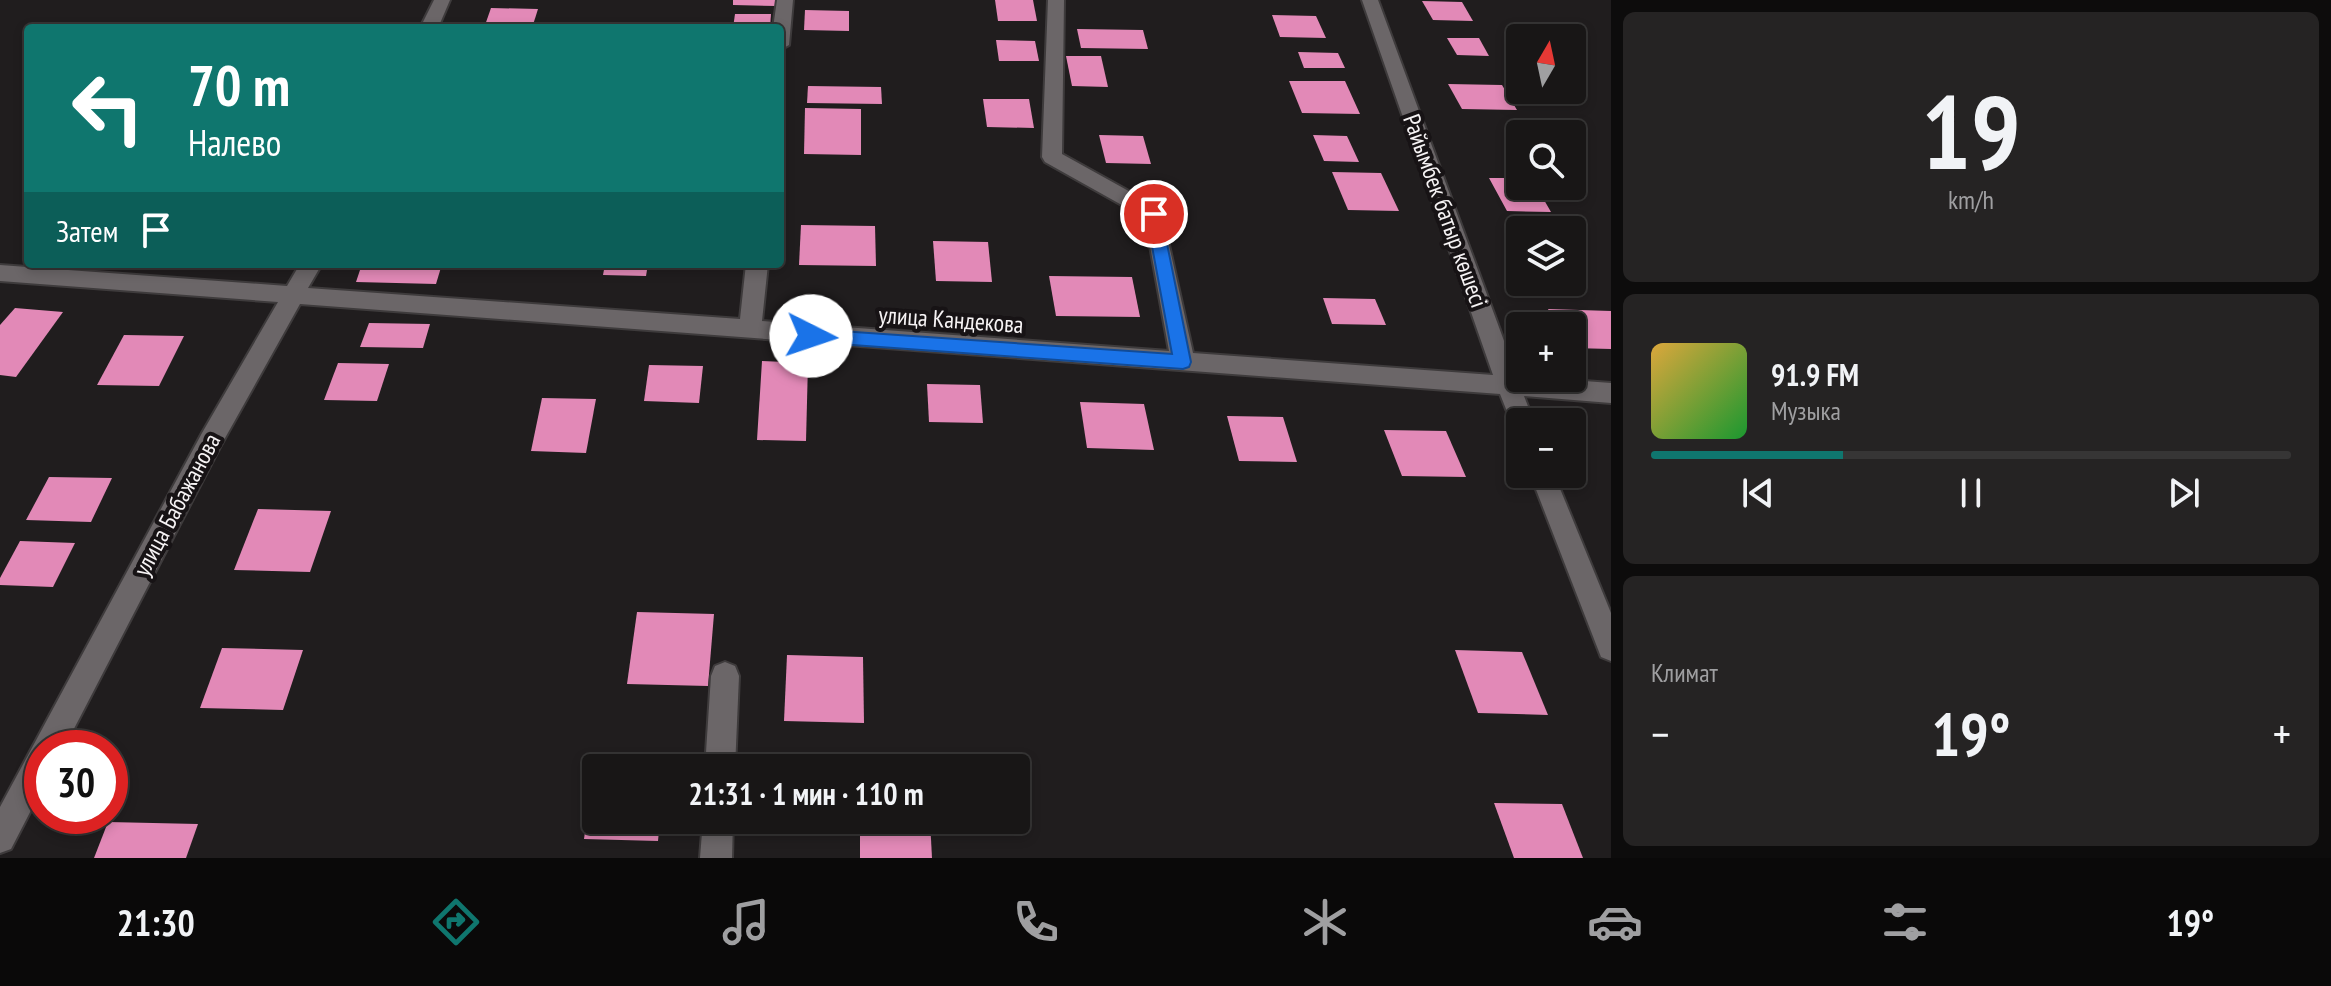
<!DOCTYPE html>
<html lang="ru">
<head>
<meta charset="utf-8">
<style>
	body { margin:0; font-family:"PT Sans Narrow",sans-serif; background:#252323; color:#f1f3f6; height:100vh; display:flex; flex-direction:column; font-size:30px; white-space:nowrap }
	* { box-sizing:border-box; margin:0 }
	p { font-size:26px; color:#9f9fa1 }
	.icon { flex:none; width:44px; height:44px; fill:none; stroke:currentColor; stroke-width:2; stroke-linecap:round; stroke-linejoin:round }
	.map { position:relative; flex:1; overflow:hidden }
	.panel { display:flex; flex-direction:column; gap:12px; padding:12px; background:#0d0c0c; width:720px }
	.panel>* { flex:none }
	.guide { position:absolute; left:24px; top:24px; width:760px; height:244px; border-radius:8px; box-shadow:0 4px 12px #0003,0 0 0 2px #363535; background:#0f766e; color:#fff; overflow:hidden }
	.needle { width:52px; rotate:9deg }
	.controls { position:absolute; left:1506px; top:24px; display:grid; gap:16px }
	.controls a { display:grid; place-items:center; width:80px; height:80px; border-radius:8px; background:#181616; box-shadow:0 4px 12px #0003,0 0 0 2px #363535; font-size:40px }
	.speed { position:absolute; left:24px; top:730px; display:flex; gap:16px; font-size:40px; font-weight:700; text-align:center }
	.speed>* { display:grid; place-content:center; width:104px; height:104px; border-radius:50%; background:#181616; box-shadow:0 4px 12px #0003,0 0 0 2px #363535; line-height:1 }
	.speed .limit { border:12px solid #d22; background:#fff; color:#111 }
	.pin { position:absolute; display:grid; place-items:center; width:68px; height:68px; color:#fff; margin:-34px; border:4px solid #fff; border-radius:50%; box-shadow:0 2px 8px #0007 }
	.me { position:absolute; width:88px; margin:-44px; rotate:94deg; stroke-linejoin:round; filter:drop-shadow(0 0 6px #0008) }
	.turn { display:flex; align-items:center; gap:28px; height:168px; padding:0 32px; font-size:36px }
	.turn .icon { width:104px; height:104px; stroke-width:2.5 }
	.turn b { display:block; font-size:56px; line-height:68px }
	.then { display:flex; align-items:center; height:76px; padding:0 32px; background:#0003; gap:16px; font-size:30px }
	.big { font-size:60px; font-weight:700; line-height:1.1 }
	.panel .tile { flex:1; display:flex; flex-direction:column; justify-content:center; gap:12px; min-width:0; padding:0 28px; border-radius:12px; background:#252323 }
	.panel .dial { align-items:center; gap:0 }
	.dial b { font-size:104px; line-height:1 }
	.song { display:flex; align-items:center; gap:24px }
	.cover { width:96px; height:96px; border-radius:12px; background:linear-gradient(135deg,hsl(40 70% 55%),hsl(130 70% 35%)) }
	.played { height:8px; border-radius:4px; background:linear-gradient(90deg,#0f766e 30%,#363535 30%) }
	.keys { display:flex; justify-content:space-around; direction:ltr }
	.heat { display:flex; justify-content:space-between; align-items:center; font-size:44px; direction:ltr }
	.trip { position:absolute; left:582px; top:754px; width:448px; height:80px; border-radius:8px; background:#181616; box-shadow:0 4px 12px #0003,0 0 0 2px #363535; font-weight:700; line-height:80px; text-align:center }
	.menu { display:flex; height:128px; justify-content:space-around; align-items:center; background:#0a0909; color:#9f9fa1 }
	.menu .icon { width:56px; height:56px }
	.menu .current { color:#0f766e }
	.menu b { font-size:36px; color:#f1f3f6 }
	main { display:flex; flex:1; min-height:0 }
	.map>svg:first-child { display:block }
	.building { fill:#e289b7 }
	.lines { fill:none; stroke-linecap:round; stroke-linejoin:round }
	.minor-casing { stroke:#3e3b3c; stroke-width:4 }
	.minor { fill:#6b6668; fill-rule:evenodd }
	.route { fill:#1a73e8; stroke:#114b97; stroke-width:2 }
	.labels { text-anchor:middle; stroke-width:8; stroke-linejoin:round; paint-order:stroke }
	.street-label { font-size:24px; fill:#f6f3f4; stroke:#171315 }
</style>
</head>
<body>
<main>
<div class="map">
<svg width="1611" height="858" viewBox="0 0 1611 858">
	<rect width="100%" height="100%" fill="#201d1e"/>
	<g class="building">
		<polygon points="733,0 777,0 776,6 733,5"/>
		<polygon points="995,0 1033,0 1037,21 998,21"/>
		<polygon points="1422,1 1462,2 1473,21 1433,20"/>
		<polygon points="491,8 538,9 532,28 484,28"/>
		<polygon points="805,10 849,11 849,31 804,30"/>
		<polygon points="735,14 771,14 770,28 733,28"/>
		<polygon points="1272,15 1316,16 1326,38 1280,37"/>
		<polygon points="1077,29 1143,30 1148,49 1081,48"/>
		<polygon points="1447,38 1479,38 1489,56 1457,55"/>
		<polygon points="996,40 1035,41 1039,61 999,61"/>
		<polygon points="1298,52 1338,53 1345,68 1304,68"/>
		<polygon points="1066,56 1101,56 1108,87 1072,86"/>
		<polygon points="1289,81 1345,81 1360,114 1302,113"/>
		<polygon points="1448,84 1502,85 1517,110 1462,109"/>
		<polygon points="808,86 881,87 882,104 807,103"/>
		<polygon points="983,99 1029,99 1034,128 987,127"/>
		<polygon points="805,108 861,109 861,155 804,154"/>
		<polygon points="1099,135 1143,136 1151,164 1106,163"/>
		<polygon points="1313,135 1347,136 1359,162 1324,161"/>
		<polygon points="1332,172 1381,173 1399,211 1348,210"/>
		<polygon points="1489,178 1520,178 1520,186 1536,186 1551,212 1507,211"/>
		<polygon points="801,225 875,226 876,266 799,265"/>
		<polygon points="933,241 988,242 992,282 936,281"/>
		<polygon points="362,264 442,264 436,284 356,282"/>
		<polygon points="605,264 648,264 646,276 603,275"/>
		<polygon points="1049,276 1132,277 1140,317 1056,316"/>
		<polygon points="1323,298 1375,299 1386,325 1332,324"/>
		<polygon points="15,308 63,312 16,377 0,375 0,325"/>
		<polygon points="1548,309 1611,311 1611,349 1572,348 1572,326 1557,326"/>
		<polygon points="369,323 430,324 423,348 360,347"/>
		<polygon points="124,335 184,336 159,386 97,385"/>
		<polygon points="762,361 808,363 806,441 757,440"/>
		<polygon points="338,363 389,364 377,401 324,400"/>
		<polygon points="649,365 703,366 699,403 644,401"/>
		<polygon points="927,384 980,385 983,423 929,422"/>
		<polygon points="542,398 596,399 586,453 531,451"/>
		<polygon points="1080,402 1144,404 1154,450 1087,448"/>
		<polygon points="1227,416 1283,417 1297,462 1239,461"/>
		<polygon points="1384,430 1446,431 1466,477 1402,476"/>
		<polygon points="49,477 112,478 91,522 26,520"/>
		<polygon points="258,509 331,511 310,572 234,570"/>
		<polygon points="20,541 75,543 53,587 0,585 0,578"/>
		<polygon points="637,612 714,614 708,686 627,684"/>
		<polygon points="222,648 303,650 283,710 200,708"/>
		<polygon points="1455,650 1522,652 1548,715 1478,713"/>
		<polygon points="787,655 863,657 864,723 784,721"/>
		<polygon points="594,769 596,820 660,820 658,841 584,839"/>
		<polygon points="1494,803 1562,804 1583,858 1514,858"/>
		<polygon points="860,820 930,820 932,858 860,858"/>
		<polygon points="108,822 198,824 186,858 94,858"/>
	</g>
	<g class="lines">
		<g class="minor-casing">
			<g id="minor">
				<polygon points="434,0 450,0 438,28 420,28"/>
				<polygon points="777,0 793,0 789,45 780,50 780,28 773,28"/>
				<polygon points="1048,0 1064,0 1062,154 1161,209 1193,353 1493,375 1362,0 1378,0 1517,376 1611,383 1611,403 1524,396 1534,422 1520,422 1520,431 1514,429 1500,394 300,304 220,447 64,748 42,748 42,789 11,849 0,853 0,807 202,433 278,302 0,281 0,265 287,286 300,264 322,264 308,288 740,319 746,264 768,264 762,321 1169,351 1145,218 1045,162 1042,157"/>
				<polygon points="1530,474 1554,474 1611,613 1611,661 1601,657"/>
				<polygon points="725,662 735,666 739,676 735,768 705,768 711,676 715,666"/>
				<polygon points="703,820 733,820 732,858 700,858"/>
			</g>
		</g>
		<use href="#minor" class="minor"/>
	</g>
	<polygon class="route" points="1154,209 1161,214 1191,362 1189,367 1183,369 811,342 803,336 811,329 1172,354 1146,214"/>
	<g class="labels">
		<g class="street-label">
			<text transform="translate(1445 211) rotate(70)" y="8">Райымбек батыр көшесі</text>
			<text transform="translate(951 320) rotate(4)" y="8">улица Кандекова</text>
			<text transform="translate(177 505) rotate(-62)" y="8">улица Бабажанова</text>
		</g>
	</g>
</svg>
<div class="controls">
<a><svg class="needle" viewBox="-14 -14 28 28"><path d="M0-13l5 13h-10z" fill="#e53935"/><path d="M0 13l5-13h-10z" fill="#9f9fa1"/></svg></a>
<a><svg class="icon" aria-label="search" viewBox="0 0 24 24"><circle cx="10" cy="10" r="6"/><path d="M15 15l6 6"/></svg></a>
<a><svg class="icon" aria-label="layers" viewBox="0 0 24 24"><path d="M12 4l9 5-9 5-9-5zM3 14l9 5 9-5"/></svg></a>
<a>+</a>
<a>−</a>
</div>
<div class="speed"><div class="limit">30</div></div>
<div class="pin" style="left:1154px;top:214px;background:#d93025"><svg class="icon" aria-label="arrive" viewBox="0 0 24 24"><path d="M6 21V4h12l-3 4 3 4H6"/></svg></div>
<svg class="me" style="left:811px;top:336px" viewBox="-20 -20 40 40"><circle r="19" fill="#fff"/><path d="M0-13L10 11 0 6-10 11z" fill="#1a73e8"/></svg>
<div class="trip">21:31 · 1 мин · 110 m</div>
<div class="guide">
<div class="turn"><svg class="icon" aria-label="left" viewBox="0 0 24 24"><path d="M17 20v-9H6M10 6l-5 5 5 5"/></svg><div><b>70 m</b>Налево</div></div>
<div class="then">Затем<svg class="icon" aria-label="arrive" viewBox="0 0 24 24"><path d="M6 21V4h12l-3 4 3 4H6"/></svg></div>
</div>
</div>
<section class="panel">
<div class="tile dial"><b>19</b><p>km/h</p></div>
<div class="tile">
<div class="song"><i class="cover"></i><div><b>91.9 FM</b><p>Музыка</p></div></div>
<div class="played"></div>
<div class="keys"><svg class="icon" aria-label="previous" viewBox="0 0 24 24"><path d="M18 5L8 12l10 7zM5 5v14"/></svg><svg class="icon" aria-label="pause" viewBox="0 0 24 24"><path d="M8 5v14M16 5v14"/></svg><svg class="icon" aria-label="next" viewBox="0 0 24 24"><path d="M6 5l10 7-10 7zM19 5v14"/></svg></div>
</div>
<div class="tile"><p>Климат</p>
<div class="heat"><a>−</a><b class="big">19°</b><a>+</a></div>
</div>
</section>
</main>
<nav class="menu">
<b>21:30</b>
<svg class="icon current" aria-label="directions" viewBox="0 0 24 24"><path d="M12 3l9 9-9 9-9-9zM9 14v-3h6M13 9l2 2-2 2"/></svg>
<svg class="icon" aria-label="music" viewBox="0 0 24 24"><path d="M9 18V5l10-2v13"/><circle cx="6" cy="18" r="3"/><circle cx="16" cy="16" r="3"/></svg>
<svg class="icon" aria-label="phone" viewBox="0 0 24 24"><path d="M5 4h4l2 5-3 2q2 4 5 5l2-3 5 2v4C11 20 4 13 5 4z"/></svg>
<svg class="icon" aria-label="climate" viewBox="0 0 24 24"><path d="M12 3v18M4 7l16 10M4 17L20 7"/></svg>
<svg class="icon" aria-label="car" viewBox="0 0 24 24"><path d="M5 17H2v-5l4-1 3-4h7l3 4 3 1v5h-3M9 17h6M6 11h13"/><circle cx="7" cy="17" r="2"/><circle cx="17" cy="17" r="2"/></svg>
<svg class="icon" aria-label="filters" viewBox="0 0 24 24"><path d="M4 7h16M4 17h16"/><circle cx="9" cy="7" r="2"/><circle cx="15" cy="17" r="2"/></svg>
<b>19°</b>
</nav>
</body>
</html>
